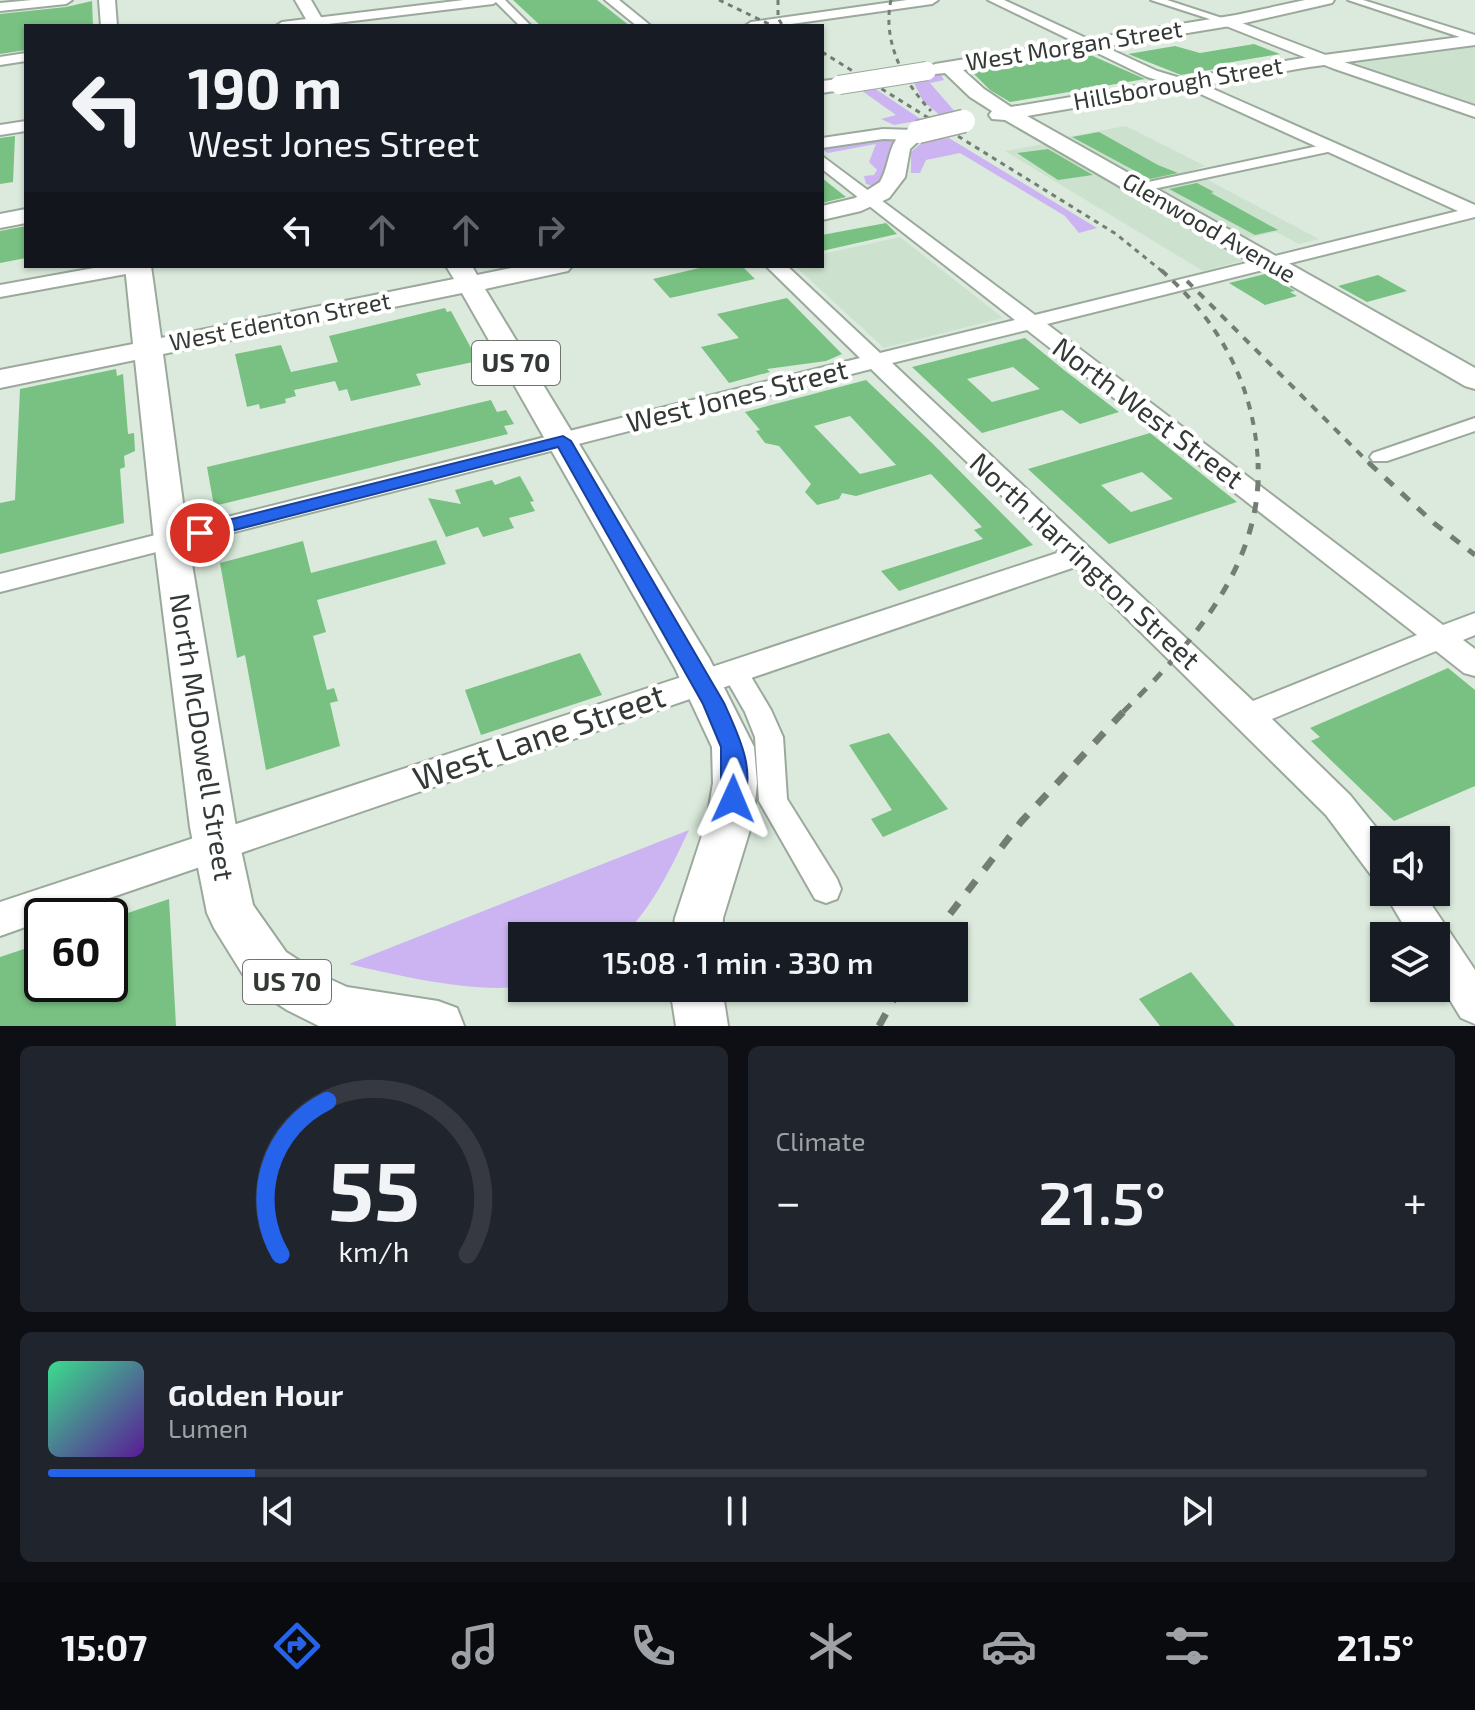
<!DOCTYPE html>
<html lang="en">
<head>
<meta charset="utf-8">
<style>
	body { margin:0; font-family:"Exo 2",sans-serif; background:#20242c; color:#f1f3f6; height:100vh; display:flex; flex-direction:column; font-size:30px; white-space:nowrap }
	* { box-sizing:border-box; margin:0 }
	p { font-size:26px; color:#9ea1a6 }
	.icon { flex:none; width:44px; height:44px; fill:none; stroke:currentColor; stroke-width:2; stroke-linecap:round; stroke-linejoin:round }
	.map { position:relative; height:1026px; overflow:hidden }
	.side { display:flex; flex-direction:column; gap:20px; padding:20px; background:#0d0f14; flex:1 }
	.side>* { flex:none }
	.top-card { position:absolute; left:24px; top:24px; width:800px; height:244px; border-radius:0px; box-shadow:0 2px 6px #0004; background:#171b24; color:#f1f3f6; overflow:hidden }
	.tools { position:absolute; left:1370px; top:826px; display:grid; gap:16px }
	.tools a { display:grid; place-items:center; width:80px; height:80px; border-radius:0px; background:#171b24; box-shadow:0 2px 6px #0004; font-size:40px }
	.speed { position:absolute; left:24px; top:898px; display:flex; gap:16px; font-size:40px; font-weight:700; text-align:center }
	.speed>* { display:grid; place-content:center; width:104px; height:104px; border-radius:50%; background:#171b24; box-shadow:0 2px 6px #0004; line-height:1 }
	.speed .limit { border:4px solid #111; border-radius:12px; background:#fff; color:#111 }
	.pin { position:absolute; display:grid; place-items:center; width:68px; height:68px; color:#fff; margin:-34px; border:4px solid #fff; border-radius:50%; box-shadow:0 2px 8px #0007 }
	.me { position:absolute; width:88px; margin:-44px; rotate:1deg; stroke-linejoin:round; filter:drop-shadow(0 0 6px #0008) }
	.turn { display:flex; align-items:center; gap:28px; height:168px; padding:0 32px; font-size:36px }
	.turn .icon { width:104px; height:104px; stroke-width:2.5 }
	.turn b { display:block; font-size:56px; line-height:68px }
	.lanes { display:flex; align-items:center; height:76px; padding:0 32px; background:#0003; justify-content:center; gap:40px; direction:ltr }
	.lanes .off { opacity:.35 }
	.big { font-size:60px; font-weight:600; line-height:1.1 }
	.side .card { flex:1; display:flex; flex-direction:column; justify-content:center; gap:12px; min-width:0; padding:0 28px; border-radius:12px; background:#20242c }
	.side .dial { align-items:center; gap:0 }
	.dial svg { height:208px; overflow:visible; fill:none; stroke:#363941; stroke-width:7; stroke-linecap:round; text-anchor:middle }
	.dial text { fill:#f1f3f6; stroke:none }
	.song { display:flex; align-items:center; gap:24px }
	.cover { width:96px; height:96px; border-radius:12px; background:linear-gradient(135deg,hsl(150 70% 55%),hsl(270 70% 35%)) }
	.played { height:8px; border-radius:4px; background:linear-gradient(90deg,#2563eb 15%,#363941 15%) }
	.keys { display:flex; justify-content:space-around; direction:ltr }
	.heat { display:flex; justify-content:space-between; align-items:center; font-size:44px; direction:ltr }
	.side .tiles { flex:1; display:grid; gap:20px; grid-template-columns:1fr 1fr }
	.card:last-child { grid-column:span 2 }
	.trip { position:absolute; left:508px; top:922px; width:460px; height:80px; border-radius:0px; background:#171b24; box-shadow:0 2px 6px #0004; font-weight:600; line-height:80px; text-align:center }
	.menu { display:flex; height:128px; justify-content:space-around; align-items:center; background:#090b0e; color:#9ea1a6 }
	.menu .icon { width:56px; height:56px }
	.menu .selected { color:#2563eb }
	.menu b { font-size:36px; color:#f1f3f6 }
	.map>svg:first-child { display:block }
	.built { fill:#cde2ce }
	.green { fill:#ccb4f3 }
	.building { fill:#78c182; fill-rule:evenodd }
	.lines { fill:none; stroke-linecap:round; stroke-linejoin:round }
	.minor-casing { stroke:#9ba99c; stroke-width:4 }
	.tertiary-casing { stroke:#9ba99c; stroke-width:4 }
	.secondary-casing { stroke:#9ba99c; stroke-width:4 }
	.primary-casing { stroke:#9ba99c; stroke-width:4 }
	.minor { fill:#fff; fill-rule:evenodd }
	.tertiary { fill:#fff; fill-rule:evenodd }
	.secondary { fill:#fff; fill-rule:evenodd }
	.primary { fill:#fff; fill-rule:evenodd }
	.rail-far3 { stroke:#737d74; stroke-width:3; stroke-dasharray:5 5; stroke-linecap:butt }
	.rail-far2 { stroke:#737d74; stroke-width:4; stroke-dasharray:8 8; stroke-linecap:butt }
	.rail-far1 { stroke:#737d74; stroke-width:5; stroke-dasharray:11 11; stroke-linecap:butt }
	.rail { stroke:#737d74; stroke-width:7; stroke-dasharray:14 14; stroke-linecap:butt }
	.primary-bridge-far1-casing { stroke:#9ba99c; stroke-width:20; stroke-linecap:butt }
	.primary-bridge-casing { stroke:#9ba99c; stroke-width:25; stroke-linecap:butt }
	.primary-bridge-far1 { stroke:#fff; stroke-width:18 }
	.primary-bridge { stroke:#fff; stroke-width:22 }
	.route { fill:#2563eb; stroke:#184099; stroke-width:2 }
	.labels { text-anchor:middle; stroke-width:8; stroke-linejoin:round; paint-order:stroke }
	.far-street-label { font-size:24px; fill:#333934; stroke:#fff }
	.shield { fill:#fff; stroke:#707471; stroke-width:2 }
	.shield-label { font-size:26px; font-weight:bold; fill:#333934 }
	.street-label { font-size:28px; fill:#333934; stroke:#fff }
	.near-street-label { font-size:34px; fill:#333934; stroke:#fff }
</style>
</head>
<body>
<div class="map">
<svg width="1475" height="1026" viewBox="0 0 1475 1026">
	<rect width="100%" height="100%" fill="#dbeadc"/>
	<g class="built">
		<polygon points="1475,46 1475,107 1353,62 1428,50"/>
		<polygon points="1126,126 1205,166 1191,171 1319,239 1299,244 1276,232 1248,238 1062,138"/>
		<polygon points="1044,144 1245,260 1203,271 1005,151"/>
		<polygon points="900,237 1003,318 884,348 795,266 822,266 822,254"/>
	</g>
	<g class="green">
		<polygon points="941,75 944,80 930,83 957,114 942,117 923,101 912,79"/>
		<polygon points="871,86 922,120 894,125 881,119 896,115 858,88"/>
		<polygon points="894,136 901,139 882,188 866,184 864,176 874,175 877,170 869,162 876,144 828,153 822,149"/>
		<polygon points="949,138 1097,228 1079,233 1065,216 960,153 926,160 920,173 911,173 911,152 924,141"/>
		<path d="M689,830C671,868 653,906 623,936H522V986C479,994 393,975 349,964Z"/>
	</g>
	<g class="building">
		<polygon points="513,0 597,0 630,26 541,26"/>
		<polygon points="92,1 93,26 26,26 26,50 0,54 0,14 66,7"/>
		<polygon points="1254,44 1280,54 1226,63 1232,66 1181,75 1128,54 1175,46 1200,53"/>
		<polygon points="1086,53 1145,79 1010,102 990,90 972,72"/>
		<polygon points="1099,132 1158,165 1178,173 1150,179 1072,137"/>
		<polygon points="15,136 13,182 0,184 0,138"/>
		<polygon points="1048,149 1093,175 1058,180 1017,153"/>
		<polygon points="822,178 846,197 822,203"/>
		<polygon points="1197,183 1214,192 1211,193 1278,230 1255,235 1169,189"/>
		<polygon points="886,223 897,234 822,251 822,235"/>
		<polygon points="26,226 26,258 0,263 0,231"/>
		<polygon points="708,266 742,266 755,279 670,298 653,279"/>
		<polygon points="1265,274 1295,291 1290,292 1297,296 1265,305 1229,283"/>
		<polygon points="1378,275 1407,291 1367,302 1338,286"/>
		<polygon points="787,298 842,354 826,361 767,369 770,372 729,383 701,347 739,338 717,314"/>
		<polygon points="445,308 447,312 451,311 478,361 416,374 421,385 351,401 347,389 339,391 335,381 294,390 296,396 285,399 286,403 260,409 259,404 247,407 235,354 281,345 291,372 338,362 329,336"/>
		<path d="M1025,338L1064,370L1119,412L1080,424L1062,410L982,433L912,367ZM1013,367L1040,389L992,402L967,379Z"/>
		<polygon points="116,369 117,376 123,374 128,434 134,433 135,451 124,456 125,467 120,469 124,523 0,554 0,503 15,500 20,389"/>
		<path d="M866,380L933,444L1033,545L899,591L881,571L983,539L974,530L982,527L931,474L856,496L842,493L839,499L817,505L805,492L811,484L779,446L765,443L756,431L760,430L745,412ZM850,416L896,465L860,474L814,426Z"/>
		<polygon points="491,400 497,412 506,410 514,424 504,426 508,434 214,506 207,467"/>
		<path d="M1150,433L1237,502L1109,544L1028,469ZM1142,472L1173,499L1131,512L1101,485Z"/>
		<polygon points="520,476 534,501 530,502 535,511 509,518 514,528 483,537 478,527 446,537 428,498 461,504 455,490 492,480 495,485"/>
		<polygon points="436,540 446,564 317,600 326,632 313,636 327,690 334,688 338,701 330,703 340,746 266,770 245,655 237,658 220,563 303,541 311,573"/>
		<polygon points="580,653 602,695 481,735 465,690"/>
		<polygon points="1448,668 1475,690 1475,786 1394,821 1311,741 1320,737 1310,728"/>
		<polygon points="889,733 948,809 883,837 871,819 892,810 849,745"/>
		<polygon points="169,899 176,1026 0,1026 0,957 42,943 42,984 110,984 110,919"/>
		<polygon points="1191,972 1235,1026 1160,1026 1139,999"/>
	</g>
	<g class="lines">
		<g class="minor-casing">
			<g id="minor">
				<polygon points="494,0 505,0 531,26 520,26"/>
				<polygon points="1151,0 1167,0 1231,21 1222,23"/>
				<polygon points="1348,0 1363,0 1475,35 1475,42"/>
				<polygon points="1332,143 1337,144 1337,150 1139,192 1132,188 1139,184"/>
				<polygon points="1475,418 1475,431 1387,461 1373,461 1370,457 1373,453"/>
				<polygon points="735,663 744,665 771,710 783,737 787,799 837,879 841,889 837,899 826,903 815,899 759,801 755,737 745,712 722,672 726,665"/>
			</g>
		</g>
		<g class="tertiary-casing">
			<g id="tertiary">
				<polygon points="32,0 72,0 66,4 0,11 0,3"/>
				<polygon points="464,0 499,0 493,4 312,26 276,26 282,22"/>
				<polygon points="605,0 619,0 651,26 637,26"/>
				<polygon points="907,0 938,0 932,4 777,26 745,26 751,22"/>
				<path d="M988,0H1004L1157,71L1204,85L1475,205V217L1047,324L1443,625L1475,613V635L1463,640L1475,649V676L1464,673L1436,651L1272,719L1350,795L1386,840L1384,879L1371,875L1326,815L1075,567L57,916H42V921L0,936V902L1060,552L871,369L0,592V574L860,358L766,266H787L880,353L1015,320L822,169V156L1035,315L1458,211L1194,91L1147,77ZM1027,330L1417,635L1253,701L892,363Z"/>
				<polygon points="26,53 26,61 0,65 0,57"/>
				<polygon points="26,121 26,131 0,135 0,125"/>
				<polygon points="883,129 914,130 922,135 914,140 883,139 822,148 822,138"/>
				<polygon points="105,266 147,266 137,272 0,297 0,285"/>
				<polygon points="1384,892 1423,892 1475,970 1475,1024 1461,1018 1436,977 1436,936 1410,936"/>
			</g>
		</g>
		<g class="secondary-casing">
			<polygon id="secondary" points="1226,17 1344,62 1475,106 1475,117 1332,68 1221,24 1219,21"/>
		</g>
		<g class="primary-casing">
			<g id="primary">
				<polygon points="99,0 115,0 117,26 101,26"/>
				<polygon points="295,0 311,0 326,26 310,26"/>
				<polygon points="1305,0 1334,0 1332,3 1236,25 963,70 984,89 1011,107 1309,57 1475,35 1475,45 1309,67 1027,116 1475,368 1475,389 1465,386 1005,120 992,119 989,115 992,111 970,97 945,73 935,74 926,69 935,64 1236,15"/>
				<polygon points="839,79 846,81 848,85 846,89 822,93 822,81"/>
				<path d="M918,126L928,132L910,149L905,177L889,198L861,211L822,220V206L855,198L880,182C893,160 885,134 918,126Z"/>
				<polygon points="26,209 26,223 0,228 0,214"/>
				<polygon points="125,266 151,266 161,338 454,279 446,266 472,266 477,275 521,266 572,266 568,271 485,289 709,658 754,747 757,783 753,820 723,918 722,936 672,936 675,918 707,820 713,783 712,747 675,668 462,293 163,354 188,540 236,827 253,905 286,952 323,976 347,987 438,1001 457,1008 464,1026 319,1026 287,1010 250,986 214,928 207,913 190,827 154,540 135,360 0,388 0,370 133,344"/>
				<polygon points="670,988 722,988 728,1026 676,1026"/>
			</g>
		</g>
		<use href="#minor" class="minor"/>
		<use href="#tertiary" class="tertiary"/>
		<use href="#secondary" class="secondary"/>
		<use href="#primary" class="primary"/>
		<g class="rail-far3">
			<polyline points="719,0 773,26"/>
			<polyline points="778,0 778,18 783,26"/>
			<path d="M891,0C882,40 903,82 931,111"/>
			<polyline points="822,52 1116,234 1163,272"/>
		</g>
		<g class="rail-far2">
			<path d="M1161,270C1220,322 1255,386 1258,465"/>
			<polyline points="1187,281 1371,465"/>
		</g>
		<g class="rail-far1">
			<polyline points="1369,463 1435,524 1475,555"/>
			<path d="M1123,712C1190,646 1263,565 1258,463"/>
		</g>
		<g class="rail">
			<polyline points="933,936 1021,822 1125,710"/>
			<polyline points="879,1026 900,988"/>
		</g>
		<g class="primary-bridge-far1-casing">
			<polyline id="primary-bridge-far1" points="839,85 927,71"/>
		</g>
		<g class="primary-bridge-casing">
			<polyline id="primary-bridge" points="918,132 964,121"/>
		</g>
		<use href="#primary-bridge-far1" class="primary-bridge-far1"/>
		<use href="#primary-bridge" class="primary-bridge"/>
	</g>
	<path class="route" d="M563,436L571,441L724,703C738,734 758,773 741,806L733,809L724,806L721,799V747L703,704L558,447L200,539L191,533L200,527Z"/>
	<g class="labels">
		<g class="far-street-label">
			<text transform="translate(1074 46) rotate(-9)" y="8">West Morgan Street</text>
			<text transform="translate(1178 84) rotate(-10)" y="8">Hillsborough Street</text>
			<text transform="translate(1209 228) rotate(30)" y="8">Glenwood Avenue</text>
			<text transform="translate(280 322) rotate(-11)" y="8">West Edenton Street</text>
		</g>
		<g class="shield">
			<rect x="472" y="341" width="88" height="44" rx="6"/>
			<rect x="243" y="960" width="88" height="44" rx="6"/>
		</g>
		<g class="shield-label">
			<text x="516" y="372">US 70</text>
			<text x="287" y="991">US 70</text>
		</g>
		<g class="street-label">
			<text transform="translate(737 396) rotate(-14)" y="10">West Jones Street</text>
			<text transform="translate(1148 413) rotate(37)" y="10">North West Street</text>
			<text transform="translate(1085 561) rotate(43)" y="10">North Harrington Street</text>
			<text transform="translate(202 737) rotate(81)" y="10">North McDowell Street</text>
		</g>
		<g class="near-street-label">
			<text transform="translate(539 737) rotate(-19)" y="12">West Lane Street</text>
		</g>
	</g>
</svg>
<div class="tools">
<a><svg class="icon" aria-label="sound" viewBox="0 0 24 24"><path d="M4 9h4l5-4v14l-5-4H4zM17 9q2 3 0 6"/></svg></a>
<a><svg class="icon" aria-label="layers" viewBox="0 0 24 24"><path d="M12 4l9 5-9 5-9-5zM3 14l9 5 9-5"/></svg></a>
</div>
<div class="speed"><div class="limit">60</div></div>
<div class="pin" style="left:200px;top:533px;background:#d93025"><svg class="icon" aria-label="arrive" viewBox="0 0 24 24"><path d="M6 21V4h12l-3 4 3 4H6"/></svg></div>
<svg class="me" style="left:733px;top:799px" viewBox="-20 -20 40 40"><path d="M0-17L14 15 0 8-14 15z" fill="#2563eb" stroke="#fff" stroke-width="4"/></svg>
<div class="trip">15:08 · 1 min · 330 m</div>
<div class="top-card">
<div class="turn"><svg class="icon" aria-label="left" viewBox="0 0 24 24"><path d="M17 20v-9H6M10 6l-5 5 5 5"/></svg><div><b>190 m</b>West Jones Street</div></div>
<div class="lanes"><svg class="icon" aria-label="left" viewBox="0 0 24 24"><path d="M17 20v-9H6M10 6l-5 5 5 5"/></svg><svg class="icon off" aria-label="ahead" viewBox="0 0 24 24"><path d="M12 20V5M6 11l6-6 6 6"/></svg><svg class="icon off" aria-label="ahead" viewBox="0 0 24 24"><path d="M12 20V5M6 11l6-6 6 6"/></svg><svg class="icon off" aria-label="right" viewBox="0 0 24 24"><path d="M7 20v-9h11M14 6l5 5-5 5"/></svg></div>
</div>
</div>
<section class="side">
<div class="tiles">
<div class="card dial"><svg viewBox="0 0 100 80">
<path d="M14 69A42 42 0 1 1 86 69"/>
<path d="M14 69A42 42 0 0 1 32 10" stroke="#2563eb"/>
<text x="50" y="56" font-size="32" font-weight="700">55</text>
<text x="50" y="72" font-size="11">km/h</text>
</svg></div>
<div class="card"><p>Climate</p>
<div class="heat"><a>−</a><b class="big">21.5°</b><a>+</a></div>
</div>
<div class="card">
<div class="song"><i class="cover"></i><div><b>Golden Hour</b><p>Lumen</p></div></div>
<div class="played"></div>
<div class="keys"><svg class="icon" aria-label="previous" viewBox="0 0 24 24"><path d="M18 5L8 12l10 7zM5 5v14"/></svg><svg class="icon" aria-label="pause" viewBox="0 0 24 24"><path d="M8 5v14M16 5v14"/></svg><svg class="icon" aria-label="next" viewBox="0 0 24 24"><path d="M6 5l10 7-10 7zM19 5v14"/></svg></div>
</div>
</div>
</section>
<nav class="menu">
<b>15:07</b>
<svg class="icon selected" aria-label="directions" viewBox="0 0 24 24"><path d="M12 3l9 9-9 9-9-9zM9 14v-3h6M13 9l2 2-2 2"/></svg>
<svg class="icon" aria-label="music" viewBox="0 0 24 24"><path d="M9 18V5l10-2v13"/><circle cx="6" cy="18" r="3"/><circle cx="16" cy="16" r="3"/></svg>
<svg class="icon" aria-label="phone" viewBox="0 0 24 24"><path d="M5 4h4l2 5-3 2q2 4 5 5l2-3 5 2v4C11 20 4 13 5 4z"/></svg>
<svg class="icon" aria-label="climate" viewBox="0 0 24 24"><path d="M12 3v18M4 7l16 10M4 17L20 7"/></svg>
<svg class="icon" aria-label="car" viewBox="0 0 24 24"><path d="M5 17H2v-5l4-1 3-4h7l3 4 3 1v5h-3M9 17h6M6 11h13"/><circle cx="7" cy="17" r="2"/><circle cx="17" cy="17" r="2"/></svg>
<svg class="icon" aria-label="filters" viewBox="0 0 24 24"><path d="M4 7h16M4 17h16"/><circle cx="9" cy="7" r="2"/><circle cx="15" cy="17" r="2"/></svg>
<b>21.5°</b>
</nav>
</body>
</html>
